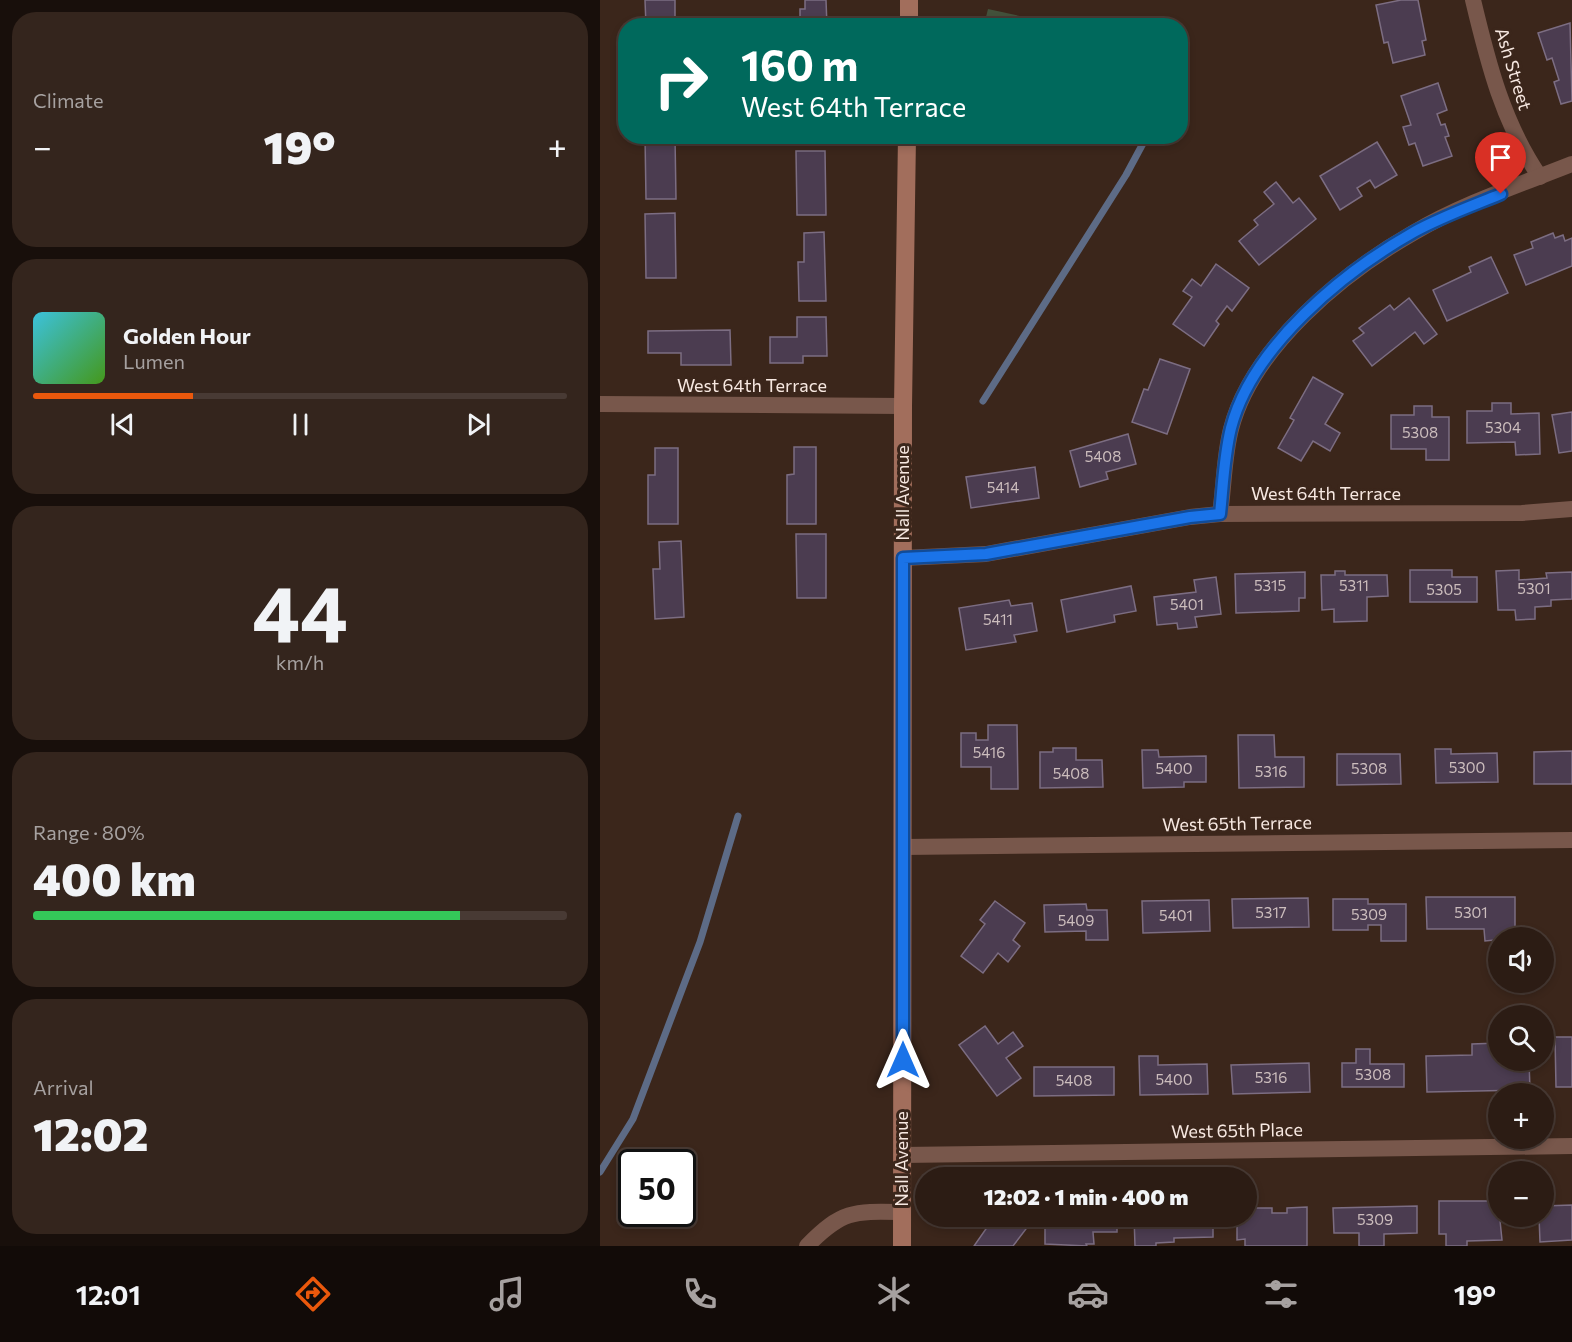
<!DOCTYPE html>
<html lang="en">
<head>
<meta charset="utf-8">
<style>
	body { margin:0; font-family:Commissioner,sans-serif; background:#34251d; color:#f1f3f6; height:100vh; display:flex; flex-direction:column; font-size:22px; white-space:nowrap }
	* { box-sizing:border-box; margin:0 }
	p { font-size:20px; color:#a6a1a0 }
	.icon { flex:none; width:33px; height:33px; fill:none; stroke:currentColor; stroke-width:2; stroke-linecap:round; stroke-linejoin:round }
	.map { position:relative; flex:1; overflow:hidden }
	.sheet { display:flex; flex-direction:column; gap:12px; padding:12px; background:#180f0b; width:600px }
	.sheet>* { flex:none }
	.top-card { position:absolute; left:18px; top:18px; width:570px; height:126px; border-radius:24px; box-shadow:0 3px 9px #0003,0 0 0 2px #483a34; background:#00695c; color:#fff; overflow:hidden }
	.fabs { position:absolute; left:888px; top:927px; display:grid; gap:12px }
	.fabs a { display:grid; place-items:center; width:66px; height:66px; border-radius:50%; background:#2c1c14; box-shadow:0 3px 9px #0003,0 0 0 2px #483a34; font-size:30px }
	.speed { position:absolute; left:18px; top:1149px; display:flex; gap:12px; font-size:30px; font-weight:700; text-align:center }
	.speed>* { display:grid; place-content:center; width:78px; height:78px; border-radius:50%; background:#2c1c14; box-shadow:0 3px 9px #0003,0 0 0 2px #483a34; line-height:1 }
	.speed .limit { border:3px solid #111; border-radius:9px; background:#fff; color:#111 }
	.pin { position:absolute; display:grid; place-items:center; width:51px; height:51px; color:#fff; margin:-62px -26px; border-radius:50% 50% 50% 0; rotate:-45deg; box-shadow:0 0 6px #0007 }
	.pin .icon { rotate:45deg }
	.me { position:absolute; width:66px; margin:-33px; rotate:0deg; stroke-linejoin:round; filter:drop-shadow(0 0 4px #0008) }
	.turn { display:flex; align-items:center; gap:21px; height:126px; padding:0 24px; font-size:27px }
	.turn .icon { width:78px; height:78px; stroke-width:2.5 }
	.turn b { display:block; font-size:42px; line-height:51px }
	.big { font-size:45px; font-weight:800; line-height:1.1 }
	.sheet .card { flex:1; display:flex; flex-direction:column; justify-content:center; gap:9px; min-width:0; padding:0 21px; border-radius:24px; background:#34251d }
	.sheet .dial { align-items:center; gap:0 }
	.dial b { font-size:78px; line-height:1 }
	.song { display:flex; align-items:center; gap:18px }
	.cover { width:72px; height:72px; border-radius:9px; background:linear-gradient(135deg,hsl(190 70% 55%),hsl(100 70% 35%)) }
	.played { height:6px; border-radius:3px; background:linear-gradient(90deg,#ea580c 30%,#483a34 30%) }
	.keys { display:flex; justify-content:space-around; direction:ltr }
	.heat { display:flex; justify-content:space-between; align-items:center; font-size:33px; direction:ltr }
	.charge { height:9px; border-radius:4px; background:linear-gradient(90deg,#34c759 80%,#483a34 0) }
	.trip { position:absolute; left:315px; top:1167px; width:342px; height:60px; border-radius:30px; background:#2c1c14; box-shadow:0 3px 9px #0003,0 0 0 2px #483a34; font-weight:800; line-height:60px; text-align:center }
	.tab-bar { display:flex; height:96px; justify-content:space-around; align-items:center; background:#120b08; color:#a6a1a0 }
	.tab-bar .icon { width:42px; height:42px }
	.tab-bar .selected { color:#ea580c }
	.tab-bar b { font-size:27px; color:#f1f3f6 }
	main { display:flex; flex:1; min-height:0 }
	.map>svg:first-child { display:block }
	.green { fill:#43513b }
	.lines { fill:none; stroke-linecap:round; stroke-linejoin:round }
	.stream { stroke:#5d6b86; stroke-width:7 }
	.building { fill:#4b3c50; stroke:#7c6d82; stroke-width:1.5 }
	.street { stroke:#78574b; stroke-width:16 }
	.secondary { stroke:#a26e5c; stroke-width:18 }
	.route-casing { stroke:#114b97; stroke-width:15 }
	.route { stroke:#1a73e8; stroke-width:10 }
	.labels { text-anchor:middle; stroke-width:6; stroke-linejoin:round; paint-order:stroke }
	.number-label { font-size:15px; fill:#ccbdbd }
	.street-label { font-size:18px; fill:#f7e8e1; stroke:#3b261b }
</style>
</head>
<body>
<main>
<section class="sheet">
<div class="card"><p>Climate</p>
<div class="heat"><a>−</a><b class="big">19°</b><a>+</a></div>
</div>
<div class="card">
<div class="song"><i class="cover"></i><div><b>Golden Hour</b><p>Lumen</p></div></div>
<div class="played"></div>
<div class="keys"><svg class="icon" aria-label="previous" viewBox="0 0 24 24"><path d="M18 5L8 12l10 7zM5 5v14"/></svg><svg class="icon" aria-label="pause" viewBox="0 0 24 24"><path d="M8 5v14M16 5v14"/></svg><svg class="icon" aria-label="next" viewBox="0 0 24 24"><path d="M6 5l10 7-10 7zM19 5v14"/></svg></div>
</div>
<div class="card dial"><b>44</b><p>km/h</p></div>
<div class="card"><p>Range · 80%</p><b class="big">400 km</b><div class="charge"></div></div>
<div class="card"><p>Arrival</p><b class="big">12:02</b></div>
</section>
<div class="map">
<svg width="972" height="1246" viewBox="0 0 972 1246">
	<rect width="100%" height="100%" fill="#3b261b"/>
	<polygon class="green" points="388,9 461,25 384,25"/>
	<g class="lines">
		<g class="stream">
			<polyline points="383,401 526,175 547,136"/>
			<polyline points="0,1172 33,1119 100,942 138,816"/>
		</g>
	</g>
	<g class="building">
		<polygon points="45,0 75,0 75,26 46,26"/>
		<polygon points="205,0 226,0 227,26 200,26 200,9 205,9"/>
		<polygon points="801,0 818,0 826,40 822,41 825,55 793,63 788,42 784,43 776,5"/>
		<polygon points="970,23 972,101 961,104 954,82 959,80 952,58 947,60 938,33"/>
		<polygon points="838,83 847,110 837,114 841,125 845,124 849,136 845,137 852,156 823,166 815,143 809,145 803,127 811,125 801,96"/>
		<polygon points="45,136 75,136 76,199 46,199"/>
		<polygon points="777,142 797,175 775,188 770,180 757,188 762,196 740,210 720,176"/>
		<polygon points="196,151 225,151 226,215 197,215"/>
		<polygon points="676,182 693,203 699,198 716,219 659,265 639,241 658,225 654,220 674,204 664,192"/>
		<polygon points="75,213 76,278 46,278 45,214"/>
		<polygon points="224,232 226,301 199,301 198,262 204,262 204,233"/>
		<polygon points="953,233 955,238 963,235 965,241 972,238 972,266 926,285 914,255 933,248 931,242"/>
		<polygon points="891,257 908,293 847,321 833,290 871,272 869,267"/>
		<polygon points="616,264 649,288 632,311 627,306 616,321 619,324 604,346 573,324 592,297 583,291 592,279 601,286"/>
		<polygon points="809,298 837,334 824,344 815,332 772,366 753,341 764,333 759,328 790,305 794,310"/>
		<polygon points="197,317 226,317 227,356 203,356 203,363 170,363 170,337 197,337"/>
		<polygon points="130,330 131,365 81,365 81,353 48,353 48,331"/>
		<polygon points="560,359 590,369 567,434 532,422 544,389 548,390"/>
		<polygon points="713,377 743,394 725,424 740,433 730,451 713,441 701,461 678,448 694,420 690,418"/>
		<polygon points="892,403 911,403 911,414 939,413 940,454 916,455 915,442 867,443 867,411 892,411"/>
		<polygon points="814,406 832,406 832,417 849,417 849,460 826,460 826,449 791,449 791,415 814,415"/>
		<polygon points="972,412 972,451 959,453 952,415"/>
		<polygon points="528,434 536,464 506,472 508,479 480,487 470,451"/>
		<polygon points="194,447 216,447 216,524 187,524 187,475 194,474"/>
		<polygon points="55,448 78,448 78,524 48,524 48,475 55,475"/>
		<polygon points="435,467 439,498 371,508 366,477"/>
		<polygon points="196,534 226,534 226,598 197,598"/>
		<polygon points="81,541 84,617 55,619 53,569 60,569 59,542"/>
		<polygon points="810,570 852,570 852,577 877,577 877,602 810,602"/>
		<polygon points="919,570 919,580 947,578 946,573 972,572 972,599 951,600 951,606 935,607 935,619 916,620 915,610 898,610 896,571"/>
		<polygon points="735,571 745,571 745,575 787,575 788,596 767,597 767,621 734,622 734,609 722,610 721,575 735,575"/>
		<polygon points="705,572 705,598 699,598 699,611 636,613 635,574"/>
		<polygon points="616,577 621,614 595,617 597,627 578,629 577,623 557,625 554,597 596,592 594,580"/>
		<polygon points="531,586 536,611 514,615 515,622 467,632 461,600"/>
		<polygon points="409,600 411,606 432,603 437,631 414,635 416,642 366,650 359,608"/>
		<polygon points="388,725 417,725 418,789 391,789 391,767 361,767 361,733 376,733 376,740 388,740"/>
		<polygon points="638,735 674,735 675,757 704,757 704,787 639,788"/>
		<polygon points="453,748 476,748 476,760 502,760 503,787 440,788 440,752 453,752"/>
		<polygon points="835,749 851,749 851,754 897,753 898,782 836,783"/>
		<polygon points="542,750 558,750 559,757 606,756 606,782 584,782 584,787 543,788"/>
		<polygon points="972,751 972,784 934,784 934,752"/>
		<polygon points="737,754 800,754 801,784 737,785"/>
		<polygon points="826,897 915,897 915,938 885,941 884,929 827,929"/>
		<polygon points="708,898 709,927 633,928 632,899"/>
		<polygon points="733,899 768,899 768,904 806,904 806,941 781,941 781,925 768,925 768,930 733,930"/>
		<polygon points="609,900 610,931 543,933 542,901"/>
		<polygon points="395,901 425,923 413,940 420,946 408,962 398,953 383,973 361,956 385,924 380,920"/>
		<polygon points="486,904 487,910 507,910 508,940 486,940 486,931 445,932 444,905"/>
		<polygon points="385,1026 398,1044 413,1032 423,1046 406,1058 421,1078 397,1096 359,1045"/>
		<polygon points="955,1037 972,1037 972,1087 956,1087"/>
		<polygon points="898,1043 898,1060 929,1060 930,1090 827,1092 826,1056 872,1055 872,1044"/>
		<polygon points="756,1049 770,1049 770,1064 804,1064 804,1087 742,1087 742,1063 756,1063"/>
		<polygon points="539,1056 558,1056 558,1065 607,1064 608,1094 540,1095"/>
		<polygon points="709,1063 710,1092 633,1094 631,1065"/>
		<polygon points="434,1067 514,1067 514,1095 434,1096"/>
		<polygon points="839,1201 898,1201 902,1240 867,1241 867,1246 846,1246 846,1234 839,1234"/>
		<polygon points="972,1205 972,1240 940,1242 939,1216 944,1216 944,1206"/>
		<polygon points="817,1206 817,1233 784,1234 784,1246 759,1246 759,1233 734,1233 733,1208"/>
		<polygon points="707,1207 707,1246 645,1246 645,1239 637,1240 637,1216 646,1216 646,1208 672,1208 672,1213 687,1213 687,1208"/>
		<polygon points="395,1216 409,1216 426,1229 413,1246 374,1246"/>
		<polygon points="445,1216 517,1216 517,1232 493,1232 494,1244 486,1244 487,1246 445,1244"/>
		<polygon points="534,1216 613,1216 613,1237 574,1238 574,1242 556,1243 556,1246 535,1246"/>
	</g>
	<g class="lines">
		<g class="street">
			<path d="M873,0C888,63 903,123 940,177"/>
			<polyline points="0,404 303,406"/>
			<path d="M620,514C624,486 624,456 631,429C652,347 743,273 813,233C862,204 919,185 972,164"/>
			<polyline points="303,558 386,554 590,517 620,514 922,513 972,509"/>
			<polyline points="303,847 972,840"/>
			<polyline points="302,1155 972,1146"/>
			<path d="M207,1246C242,1210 254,1211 302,1212"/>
		</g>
		<g class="secondary">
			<polyline points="309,26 309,0"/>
			<polyline points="302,1246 303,406 307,136"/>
		</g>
	</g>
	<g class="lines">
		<g class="route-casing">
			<path id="route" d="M303,1060V558L386,554L590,517L620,514C623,486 624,456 631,428C652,347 743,272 814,232C841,217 872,206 901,194"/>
		</g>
		<use href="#route" class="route"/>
	</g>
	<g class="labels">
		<g class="number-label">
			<text x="903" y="433">5304</text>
			<text x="820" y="438">5308</text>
			<text x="503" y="462">5408</text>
			<text x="403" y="493">5414</text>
			<text x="670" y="591">5315</text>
			<text x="754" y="591">5311</text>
			<text x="934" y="594">5301</text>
			<text x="844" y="595">5305</text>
			<text x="587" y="610">5401</text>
			<text x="398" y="625">5411</text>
			<text x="389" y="758">5416</text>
			<text x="867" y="773">5300</text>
			<text x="574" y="774">5400</text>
			<text x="769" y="774">5308</text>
			<text x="671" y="777">5316</text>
			<text x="471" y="779">5408</text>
			<text x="671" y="918">5317</text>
			<text x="871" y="918">5301</text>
			<text x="769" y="920">5309</text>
			<text x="576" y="921">5401</text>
			<text x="476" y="926">5409</text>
			<text x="773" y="1080">5308</text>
			<text x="671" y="1083">5316</text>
			<text x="574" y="1085">5400</text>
			<text x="474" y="1086">5408</text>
			<text x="775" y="1225">5309</text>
		</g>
		<g class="street-label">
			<text transform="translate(913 69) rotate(73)" y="6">Ash Street</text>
			<text x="152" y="392">West 64th Terrace</text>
			<text transform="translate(303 493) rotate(-90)" y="6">Nall Avenue</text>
			<text x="726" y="500">West 64th Terrace</text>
			<text transform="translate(637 824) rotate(-1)" y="6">West 65th Terrace</text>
			<text transform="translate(637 1131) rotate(-1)" y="6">West 65th Place</text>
			<text transform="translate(302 1159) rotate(-90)" y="6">Nall Avenue</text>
		</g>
	</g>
</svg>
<div class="fabs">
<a><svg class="icon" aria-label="sound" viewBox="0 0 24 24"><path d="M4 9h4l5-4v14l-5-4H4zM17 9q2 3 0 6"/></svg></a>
<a><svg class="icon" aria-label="search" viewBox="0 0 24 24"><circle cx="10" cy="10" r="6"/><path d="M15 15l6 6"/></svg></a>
<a>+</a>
<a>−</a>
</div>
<div class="speed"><div class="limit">50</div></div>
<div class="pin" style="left:901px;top:194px;background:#d93025"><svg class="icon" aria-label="arrive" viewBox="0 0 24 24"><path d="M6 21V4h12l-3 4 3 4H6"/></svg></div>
<svg class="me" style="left:303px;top:1060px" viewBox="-20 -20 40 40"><path d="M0-17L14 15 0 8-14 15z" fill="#1a73e8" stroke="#fff" stroke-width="4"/></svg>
<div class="trip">12:02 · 1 min · 400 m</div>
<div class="top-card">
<div class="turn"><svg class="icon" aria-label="right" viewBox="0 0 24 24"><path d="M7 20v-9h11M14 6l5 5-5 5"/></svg><div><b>160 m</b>West 64th Terrace</div></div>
</div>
</div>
</main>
<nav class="tab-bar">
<b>12:01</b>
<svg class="icon selected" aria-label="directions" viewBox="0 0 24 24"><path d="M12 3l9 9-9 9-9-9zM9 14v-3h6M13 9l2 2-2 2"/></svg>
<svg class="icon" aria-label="music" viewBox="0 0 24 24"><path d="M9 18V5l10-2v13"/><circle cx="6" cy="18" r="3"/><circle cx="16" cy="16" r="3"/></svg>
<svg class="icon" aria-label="phone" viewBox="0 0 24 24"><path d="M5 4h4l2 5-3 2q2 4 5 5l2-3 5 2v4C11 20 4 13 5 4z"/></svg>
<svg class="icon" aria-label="climate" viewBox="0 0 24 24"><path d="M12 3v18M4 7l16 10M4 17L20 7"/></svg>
<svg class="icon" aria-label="car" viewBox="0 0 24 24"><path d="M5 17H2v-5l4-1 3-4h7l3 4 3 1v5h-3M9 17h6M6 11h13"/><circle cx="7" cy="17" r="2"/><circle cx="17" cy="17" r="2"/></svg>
<svg class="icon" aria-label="filters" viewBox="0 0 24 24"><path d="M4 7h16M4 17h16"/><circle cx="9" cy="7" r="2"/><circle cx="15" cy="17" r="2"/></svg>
<b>19°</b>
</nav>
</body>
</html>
